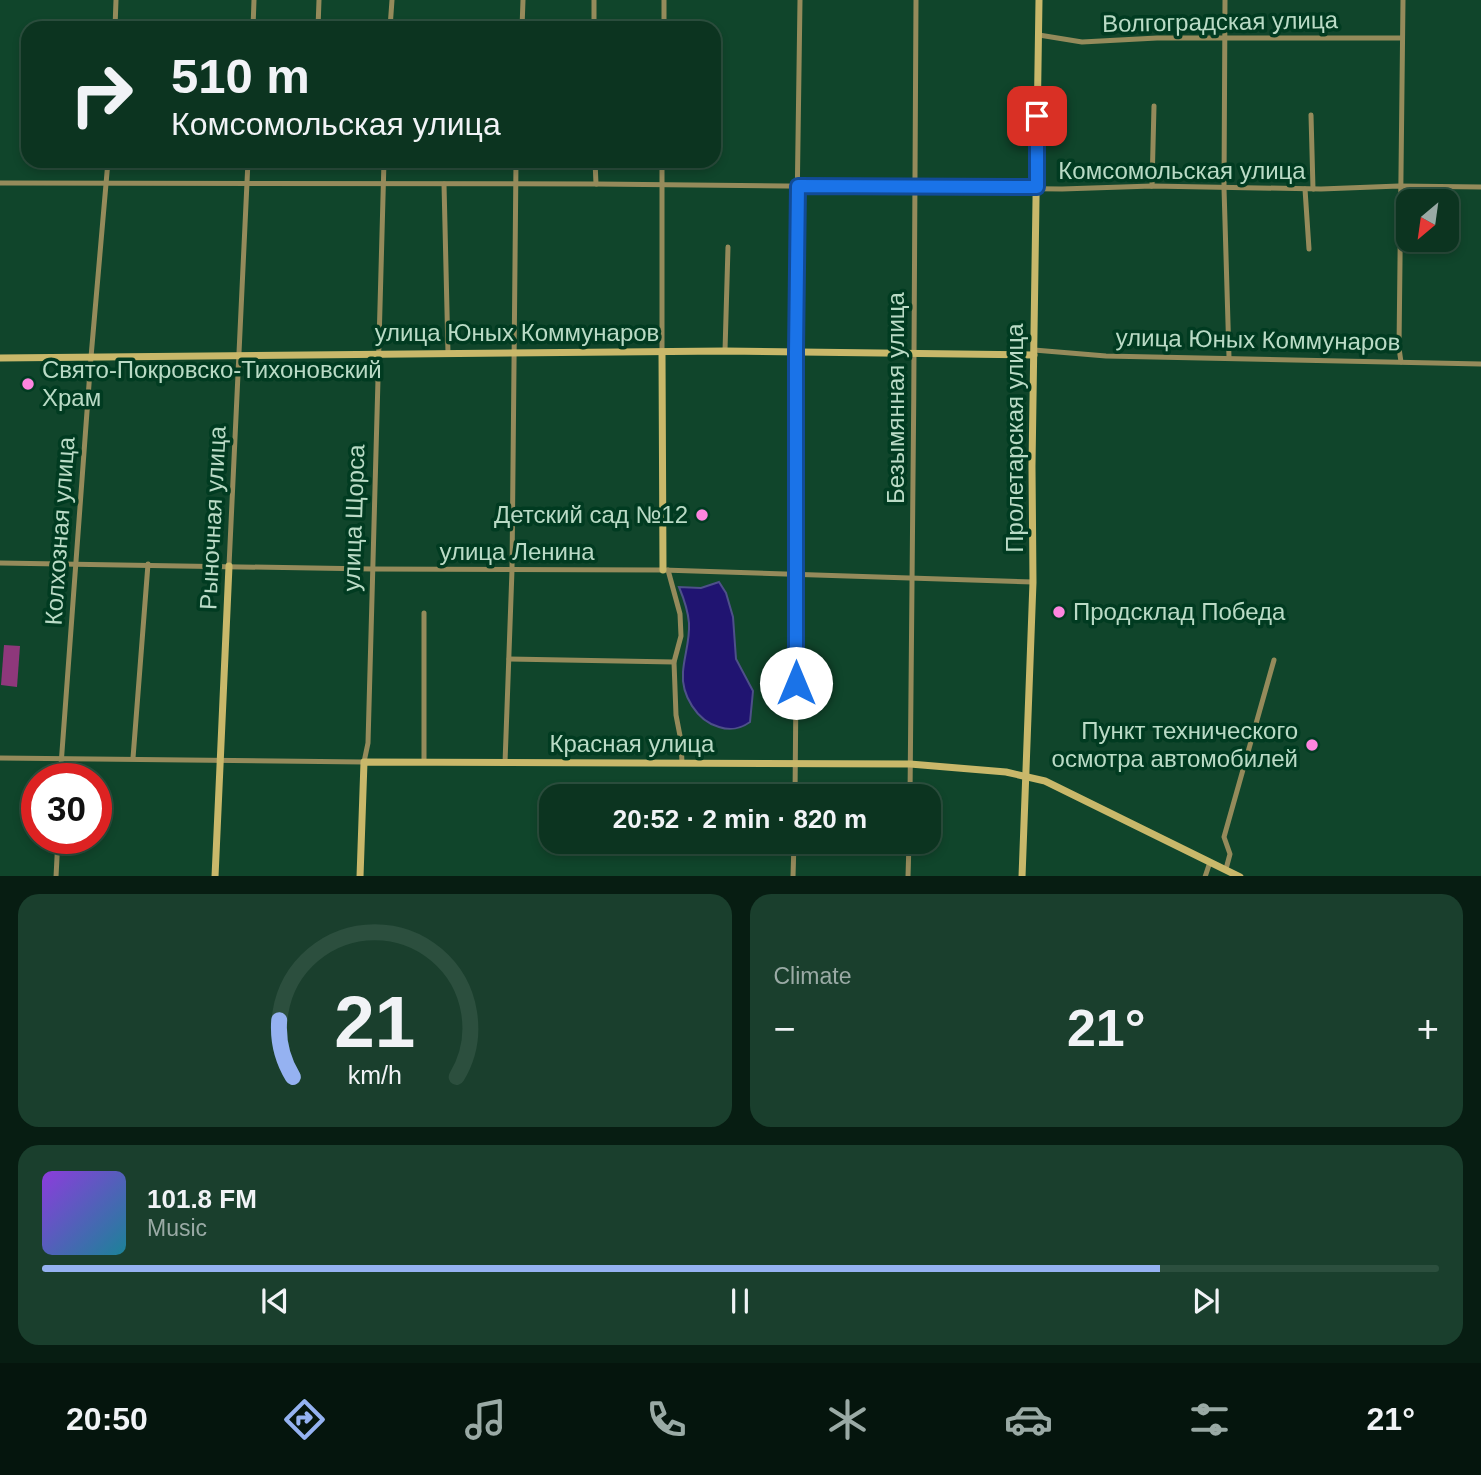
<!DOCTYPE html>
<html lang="en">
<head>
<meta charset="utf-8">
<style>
	body { margin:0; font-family:Arial,sans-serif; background:#1a3f2d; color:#f1f3f6; height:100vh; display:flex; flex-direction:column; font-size:26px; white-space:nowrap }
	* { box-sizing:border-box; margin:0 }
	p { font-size:23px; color:#9aaaa5 }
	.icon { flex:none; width:38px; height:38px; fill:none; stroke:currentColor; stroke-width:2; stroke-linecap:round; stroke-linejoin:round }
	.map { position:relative; height:876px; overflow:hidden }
	.side { display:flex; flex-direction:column; gap:18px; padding:18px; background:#071d12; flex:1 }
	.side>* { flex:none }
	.top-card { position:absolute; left:21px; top:21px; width:700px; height:147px; border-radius:21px; box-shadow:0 4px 10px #0003,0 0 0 2px #2c4f3e; background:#0c3420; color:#f1f3f6; overflow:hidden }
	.needle { width:46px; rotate:209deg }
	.controls { position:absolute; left:1396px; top:189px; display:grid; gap:14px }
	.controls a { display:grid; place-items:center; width:63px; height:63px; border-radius:14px; background:#0c3420; box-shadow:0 4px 10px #0003,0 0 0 2px #2c4f3e; font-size:35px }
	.speed { position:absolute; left:21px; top:763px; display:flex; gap:14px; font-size:35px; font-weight:700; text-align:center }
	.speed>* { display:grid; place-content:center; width:91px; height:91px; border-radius:50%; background:#0c3420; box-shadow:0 4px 10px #0003,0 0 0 2px #2c4f3e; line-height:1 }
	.speed .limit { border:10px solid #d22; background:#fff; color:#111 }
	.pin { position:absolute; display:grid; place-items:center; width:60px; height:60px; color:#fff; margin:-30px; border-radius:14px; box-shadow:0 4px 10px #0006 }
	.me { position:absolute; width:77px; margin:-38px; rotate:0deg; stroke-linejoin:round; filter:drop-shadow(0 0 5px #0008) }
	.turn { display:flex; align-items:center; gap:24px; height:147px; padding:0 35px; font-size:32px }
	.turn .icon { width:91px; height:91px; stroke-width:2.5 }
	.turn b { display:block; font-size:49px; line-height:60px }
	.big { font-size:52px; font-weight:800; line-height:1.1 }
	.side .widget { flex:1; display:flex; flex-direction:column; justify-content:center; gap:10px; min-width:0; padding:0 24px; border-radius:21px; background:#1a3f2d }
	.side .dial { align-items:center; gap:0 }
	.dial svg { height:182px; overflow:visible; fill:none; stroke:#2c4f3e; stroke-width:7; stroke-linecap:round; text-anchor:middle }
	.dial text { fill:#f1f3f6; stroke:none }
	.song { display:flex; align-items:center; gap:21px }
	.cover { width:84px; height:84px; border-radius:10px; background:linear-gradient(135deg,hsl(270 70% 55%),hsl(190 70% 35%)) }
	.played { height:7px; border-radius:4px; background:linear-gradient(90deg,#95b2f1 80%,#2c4f3e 80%) }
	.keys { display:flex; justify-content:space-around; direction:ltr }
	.heat { display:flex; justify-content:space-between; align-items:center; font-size:38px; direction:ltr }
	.side .tiles { flex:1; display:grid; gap:18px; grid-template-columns:1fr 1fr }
	.widget:last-child { grid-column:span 2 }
	.trip { position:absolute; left:539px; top:784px; width:402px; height:70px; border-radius:21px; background:#0c3420; box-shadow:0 4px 10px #0003,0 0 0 2px #2c4f3e; font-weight:800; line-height:70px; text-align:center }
	.dock { display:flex; height:112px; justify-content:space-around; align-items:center; background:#05150d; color:#9aaaa5 }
	.dock .icon { width:49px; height:49px }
	.dock .selected { color:#95b2f1 }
	.dock b { font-size:32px; color:#f1f3f6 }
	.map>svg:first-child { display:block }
	.green { fill:#8e387b }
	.water { fill:#201471; stroke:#4e508a; stroke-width:2 }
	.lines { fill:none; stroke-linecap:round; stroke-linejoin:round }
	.street { stroke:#958b5b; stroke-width:5 }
	.secondary { stroke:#c9b86a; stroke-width:7 }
	.route-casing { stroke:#114b97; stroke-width:18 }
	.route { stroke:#1a73e8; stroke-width:12 }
	.poi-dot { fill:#fe85e0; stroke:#013b21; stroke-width:2.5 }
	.labels { text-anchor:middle; stroke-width:7; stroke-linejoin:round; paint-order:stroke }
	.street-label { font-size:24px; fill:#badbc6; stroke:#013b21 }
	.poi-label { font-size:24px; fill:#badbc6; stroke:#013b21; text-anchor:start }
</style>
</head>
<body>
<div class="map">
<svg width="1481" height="877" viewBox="0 0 1481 877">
	<rect width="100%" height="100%" fill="#10452b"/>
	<polygon class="green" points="4,645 20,646 17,687 1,685"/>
	<path class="water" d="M719,582L726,593L733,617L736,659L753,691L750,722C740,729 731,731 719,727C697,721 681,695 683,672C684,656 690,641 689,623C688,610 684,599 679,587L701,588Z"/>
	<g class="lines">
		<g class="street">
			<polyline points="594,0 594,28"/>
			<polyline points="1225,0 1224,188 1229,357"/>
			<polyline points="115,28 116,0"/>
			<polyline points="253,28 254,0"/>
			<polyline points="318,28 319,0"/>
			<polyline points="390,28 392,0"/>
			<polyline points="522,28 523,0"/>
			<polyline points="664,28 664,0"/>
			<polyline points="1039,35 1082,42 1157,38 1402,38"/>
			<polyline points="1311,115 1313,189"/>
			<polyline points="595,161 596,184"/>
			<polyline points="662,161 662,352"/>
			<polyline points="0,183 596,184 1062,189 1152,186 1321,189 1399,186 1481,187"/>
			<polyline points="444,184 448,353"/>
			<polyline points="1152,186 1154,106"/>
			<polyline points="1305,189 1309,249"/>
			<polyline points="1034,350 1106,356 1481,364"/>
			<polyline points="725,351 728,247"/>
			<polyline points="1401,362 1399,348 1403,0"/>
			<polyline points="0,563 372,569 663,570 1033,582"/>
			<polyline points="229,566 248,161"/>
			<polyline points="668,570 680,614 681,636 674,662 676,715 681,741 682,763"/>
			<polyline points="509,659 674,662"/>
			<polyline points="0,758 364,762 368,743 384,161"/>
			<polyline points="133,758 148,564"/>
			<polyline points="424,762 424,613"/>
			<polyline points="505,763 512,570 516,161"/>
			<polyline points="60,779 91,357 108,161"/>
			<polyline points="795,796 797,576 795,351 800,0"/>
			<path d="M910,796C914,531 914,265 916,0"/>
			<polyline points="1226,869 1230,854 1224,837 1274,660"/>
			<polyline points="56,877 58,838"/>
			<polyline points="793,877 794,842"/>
			<polyline points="908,877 909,842"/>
			<polyline points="1205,877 1210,862"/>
		</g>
		<g class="secondary">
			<polyline points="662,352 663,570"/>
			<polyline points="0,358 725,351 1034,355"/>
			<polyline points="215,877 229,566"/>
			<polyline points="360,877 364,762 910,764 1006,772 1045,781 1240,877"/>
			<polyline points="1022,877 1033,582 1032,466 1039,0"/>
		</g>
	</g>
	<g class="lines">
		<g class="route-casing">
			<polyline id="route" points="796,683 796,351 798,186 1037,187 1037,116"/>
		</g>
		<use href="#route" class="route"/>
	</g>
	<g class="poi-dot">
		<circle cx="28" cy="384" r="7"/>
		<circle cx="702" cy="515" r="7"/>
		<circle cx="1059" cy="612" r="7"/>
		<circle cx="1312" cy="745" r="7"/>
	</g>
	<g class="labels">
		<g class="street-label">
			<text transform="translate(1220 22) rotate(-1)" y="8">Волгоградская улица</text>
			<text x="1182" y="179">Комсомольская улица</text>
			<text x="517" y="341">улица Юных Коммунаров</text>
			<text transform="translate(1258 340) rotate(1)" y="8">улица Юных Коммунаров</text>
			<text transform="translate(896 398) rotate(-90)" y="8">Безымянная улица</text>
			<text transform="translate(1015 438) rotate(-90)" y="8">Пролетарская улица</text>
			<text transform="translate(213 518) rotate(-87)" y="8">Рыночная улица</text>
			<text transform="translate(354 518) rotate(-88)" y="8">улица Щорса</text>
			<text transform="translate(60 531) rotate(-86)" y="8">Колхозная улица</text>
			<text x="517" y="560">улица Ленина</text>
			<text x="632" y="752">Красная улица</text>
		</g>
		<g class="poi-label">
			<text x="42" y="378">Свято-Покровско-Тихоновский<tspan x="42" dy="28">Храм</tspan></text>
			<text x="688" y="523" text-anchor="end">Детский сад №12</text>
			<text x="1073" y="620">Продсклад Победа</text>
			<text x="1298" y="739" text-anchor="end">Пункт технического<tspan x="1298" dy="28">осмотра автомобилей</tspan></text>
		</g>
	</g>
</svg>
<div class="controls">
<a><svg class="needle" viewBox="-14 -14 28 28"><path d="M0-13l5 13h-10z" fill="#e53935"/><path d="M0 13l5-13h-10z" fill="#9aaaa5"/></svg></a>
</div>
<div class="speed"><div class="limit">30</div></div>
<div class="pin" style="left:1037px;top:116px;background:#d93025"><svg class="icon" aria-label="arrive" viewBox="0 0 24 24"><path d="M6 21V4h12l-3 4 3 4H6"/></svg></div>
<svg class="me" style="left:796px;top:683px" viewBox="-20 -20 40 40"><circle r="19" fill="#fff"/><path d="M0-13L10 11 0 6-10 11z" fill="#1a73e8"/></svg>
<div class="trip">20:52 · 2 min · 820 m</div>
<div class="top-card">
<div class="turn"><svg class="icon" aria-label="right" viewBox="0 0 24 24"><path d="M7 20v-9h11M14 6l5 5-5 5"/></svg><div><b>510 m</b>Комсомольская улица</div></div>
</div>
</div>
<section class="side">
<div class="tiles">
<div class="widget dial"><svg viewBox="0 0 100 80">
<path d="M14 69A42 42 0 1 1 86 69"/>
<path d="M14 69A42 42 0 0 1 8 44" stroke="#95b2f1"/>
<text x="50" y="56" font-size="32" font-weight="700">21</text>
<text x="50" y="72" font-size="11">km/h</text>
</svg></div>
<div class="widget"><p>Climate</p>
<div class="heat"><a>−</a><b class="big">21°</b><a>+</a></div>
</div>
<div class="widget">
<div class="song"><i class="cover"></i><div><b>101.8 FM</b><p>Music</p></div></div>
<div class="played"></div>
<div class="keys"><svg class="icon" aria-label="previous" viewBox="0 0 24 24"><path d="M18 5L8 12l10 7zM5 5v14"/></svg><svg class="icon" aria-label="pause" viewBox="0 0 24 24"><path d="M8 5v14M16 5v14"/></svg><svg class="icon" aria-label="next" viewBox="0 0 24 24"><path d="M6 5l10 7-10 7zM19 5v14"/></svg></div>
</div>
</div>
</section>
<nav class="dock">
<b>20:50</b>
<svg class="icon selected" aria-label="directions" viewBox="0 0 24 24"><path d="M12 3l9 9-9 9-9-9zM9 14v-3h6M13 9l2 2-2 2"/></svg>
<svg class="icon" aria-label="music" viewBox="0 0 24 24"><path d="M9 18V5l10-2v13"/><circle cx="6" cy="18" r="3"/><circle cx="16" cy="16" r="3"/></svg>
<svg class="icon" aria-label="phone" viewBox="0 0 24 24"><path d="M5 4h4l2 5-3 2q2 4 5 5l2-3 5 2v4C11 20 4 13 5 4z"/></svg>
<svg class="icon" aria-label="climate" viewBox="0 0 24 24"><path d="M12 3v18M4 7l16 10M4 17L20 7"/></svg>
<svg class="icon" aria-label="car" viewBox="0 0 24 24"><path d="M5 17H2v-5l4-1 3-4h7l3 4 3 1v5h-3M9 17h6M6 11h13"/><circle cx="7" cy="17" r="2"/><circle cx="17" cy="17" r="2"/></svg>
<svg class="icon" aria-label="filters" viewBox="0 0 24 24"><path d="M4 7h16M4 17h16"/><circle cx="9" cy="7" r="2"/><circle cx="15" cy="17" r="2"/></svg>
<b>21°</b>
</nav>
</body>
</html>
